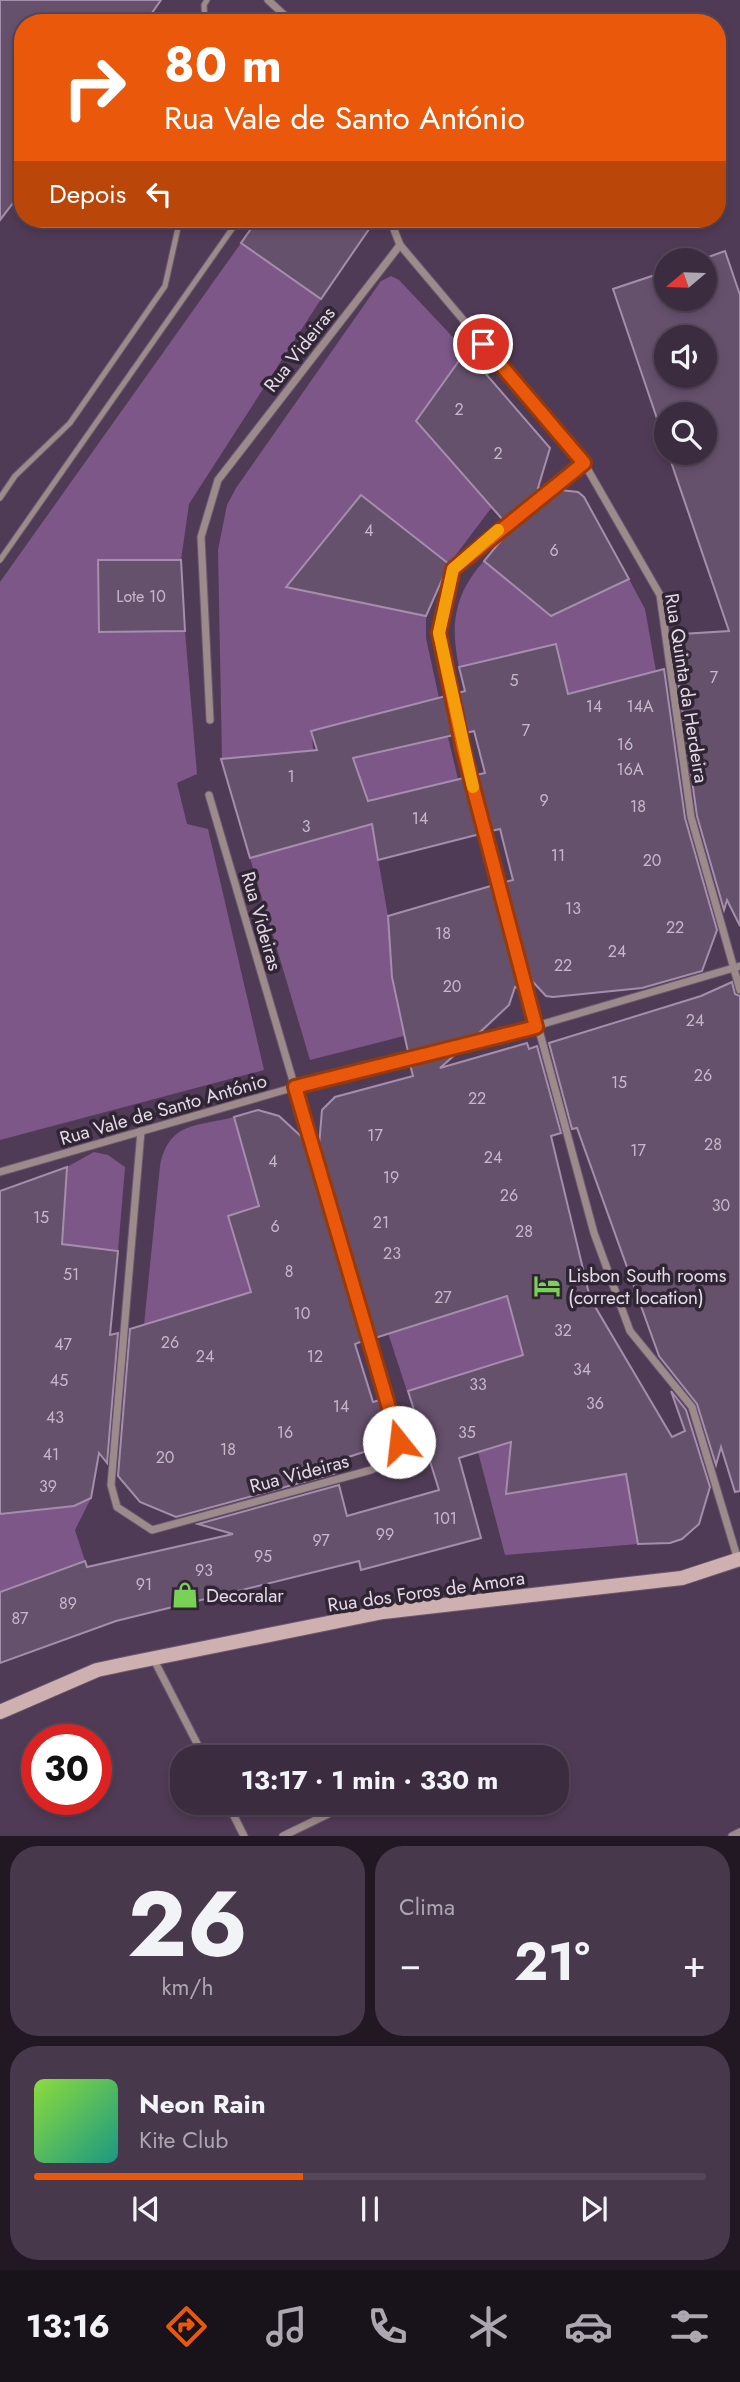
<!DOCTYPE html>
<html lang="pt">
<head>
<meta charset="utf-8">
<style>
	body { margin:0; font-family:Jost,sans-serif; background:#47384b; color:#f1f3f6; height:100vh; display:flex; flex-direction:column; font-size:26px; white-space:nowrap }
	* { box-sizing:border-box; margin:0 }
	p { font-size:23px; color:#aca7b1 }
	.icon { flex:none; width:38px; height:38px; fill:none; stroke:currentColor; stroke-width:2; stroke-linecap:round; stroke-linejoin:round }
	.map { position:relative; height:1836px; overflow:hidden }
	.details { display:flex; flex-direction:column; gap:10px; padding:10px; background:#211823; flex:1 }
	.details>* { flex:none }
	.top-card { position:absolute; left:14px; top:14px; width:712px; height:214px; border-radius:28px; box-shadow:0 4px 10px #0003,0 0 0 2px #554859; background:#ea580c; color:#fff; overflow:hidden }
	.needle { width:46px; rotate:251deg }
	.buttons { position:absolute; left:654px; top:248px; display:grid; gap:14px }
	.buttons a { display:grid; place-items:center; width:63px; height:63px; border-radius:50%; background:#3c2c40; box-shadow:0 4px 10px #0003,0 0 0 2px #554859; font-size:35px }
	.speed { position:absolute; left:21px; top:1724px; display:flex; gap:14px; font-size:35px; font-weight:700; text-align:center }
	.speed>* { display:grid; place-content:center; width:91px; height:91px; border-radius:50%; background:#3c2c40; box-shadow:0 4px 10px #0003,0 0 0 2px #554859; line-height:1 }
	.speed .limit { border:10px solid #d22; background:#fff; color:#111 }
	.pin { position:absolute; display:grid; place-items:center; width:60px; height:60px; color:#fff; margin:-30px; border:4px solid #fff; border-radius:50%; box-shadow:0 2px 7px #0007 }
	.me { position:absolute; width:77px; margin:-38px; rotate:344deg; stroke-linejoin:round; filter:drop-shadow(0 0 5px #0008) }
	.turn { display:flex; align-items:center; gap:24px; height:147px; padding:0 35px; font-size:32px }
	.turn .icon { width:91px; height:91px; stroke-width:2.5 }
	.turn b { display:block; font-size:49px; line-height:60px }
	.then { display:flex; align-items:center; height:66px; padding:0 35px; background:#0003; gap:14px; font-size:26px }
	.big { font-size:52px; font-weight:700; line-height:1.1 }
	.details .widget { flex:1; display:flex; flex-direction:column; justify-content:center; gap:10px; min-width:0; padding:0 24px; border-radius:28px; background:#47384b }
	.details .dial { align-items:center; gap:0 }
	.dial b { font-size:91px; line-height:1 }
	.song { display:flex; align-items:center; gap:21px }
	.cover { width:84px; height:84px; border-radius:10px; background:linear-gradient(135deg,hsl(90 70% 55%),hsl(170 70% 35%)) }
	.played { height:7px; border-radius:4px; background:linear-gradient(90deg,#ea580c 40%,#554859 40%) }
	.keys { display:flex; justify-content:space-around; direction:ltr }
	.heat { display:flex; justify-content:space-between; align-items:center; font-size:38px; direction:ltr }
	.details .tiles { flex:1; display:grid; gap:10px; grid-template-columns:1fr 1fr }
	.widget:last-child { grid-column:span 2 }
	.trip { position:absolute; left:170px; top:1745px; width:399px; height:70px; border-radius:28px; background:#3c2c40; box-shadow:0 4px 10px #0003,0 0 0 2px #554859; font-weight:700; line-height:70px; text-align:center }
	.tab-bar { display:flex; height:112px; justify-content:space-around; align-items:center; background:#18121a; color:#aca7b1 }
	.tab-bar .icon { width:49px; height:49px }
	.tab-bar .on { color:#ea580c }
	.tab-bar b { font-size:32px; color:#f1f3f6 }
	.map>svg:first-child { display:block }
	.green { fill:#7c5788 }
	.building { fill:#66516d; stroke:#a58dac; stroke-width:2; fill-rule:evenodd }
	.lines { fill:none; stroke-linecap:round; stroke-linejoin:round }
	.lane-casing { stroke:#6b5871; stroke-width:7 }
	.street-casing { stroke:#6b5871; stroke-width:9 }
	.secondary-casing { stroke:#6b5871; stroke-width:16 }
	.lane { stroke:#9d8a8a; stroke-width:5 }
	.street { stroke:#9d8a8a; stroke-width:7 }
	.secondary { stroke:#cfb0b0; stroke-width:14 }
	.route-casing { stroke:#983908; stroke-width:18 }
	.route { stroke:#ea580c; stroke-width:12 }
	.slow { stroke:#f59e0b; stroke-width:12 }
	.labels { text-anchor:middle; stroke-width:7; stroke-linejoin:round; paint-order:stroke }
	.number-label { font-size:16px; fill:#c6b8cb }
	.street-label { font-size:19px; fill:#e6daea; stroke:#302633 }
	.poi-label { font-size:19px; fill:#e6daea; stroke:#302633; text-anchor:start }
</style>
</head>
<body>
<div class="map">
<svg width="740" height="1836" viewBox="0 0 740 1836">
	<rect width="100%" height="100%" fill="#503b56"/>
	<g class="green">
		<polygon points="241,243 321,299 189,504 181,560 98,560 99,632 185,631 197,774 177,783 187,824 208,829 264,1070 0,1140 0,582"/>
		<polygon points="391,276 399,280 466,351 416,421 492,507 449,564 286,587 426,616 426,638 439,698 312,731 313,750 222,759 218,550 227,505 236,488 381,281"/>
		<path d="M484,561L551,616L629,579L645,609L656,671L568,694L556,644L459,667C450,625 454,594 484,561Z"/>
		<polygon points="448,737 458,779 368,801 347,760"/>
		<polygon points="372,824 388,916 392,977 404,1036 310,1060 250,858"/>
		<path d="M234,1117L259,1206L228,1217L251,1292L144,1325L160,1166C169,1122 195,1127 234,1117Z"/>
		<polygon points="94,1152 108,1155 125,1167 118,1251 62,1244 67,1167"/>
		<polygon points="507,1296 523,1355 407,1391 388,1333"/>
		<polygon points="511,1442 506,1493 626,1474 638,1544 505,1555 478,1452"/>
		<polygon points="91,1498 75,1530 85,1561 0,1592 0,1512 74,1506"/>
	</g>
	<g class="building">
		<polygon points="0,0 161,0 145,23 23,23 23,190 0,220"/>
		<polygon points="258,219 376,219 321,299 241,243"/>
		<path d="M725,251L740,295V926L727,900L724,910L697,816L676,666L686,664L682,634L729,631L668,453H705V415H667V448L613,289L667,271V299H705V261H697ZM667,338H705V376H667Z"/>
		<polygon points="466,351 550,448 538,488 543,488 503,520 416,421"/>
		<polygon points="560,490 578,492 584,497 629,579 551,616 484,561 508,532"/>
		<polygon points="361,495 449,564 426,616 286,587"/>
		<polygon points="98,560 181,560 185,631 99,632"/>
		<polygon points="556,644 568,694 664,669 685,818 717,930 702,971 642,988 553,997 546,996 532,981 505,882 513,880 500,829 491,831 476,775 485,773 474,731 466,733 458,693 465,691 459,667"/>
		<polygon points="446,696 454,735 353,758 368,801 464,778 480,834 378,860 372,824 250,858 221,759 317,750 311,731"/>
		<polygon points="494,885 520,983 518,988 515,987 509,1005 477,1035 408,1052 392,977 388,916"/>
		<polygon points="732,982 735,994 740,996 740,1491 735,1492 721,1447 716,1465 697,1404 659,1356 577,1128 572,1129 549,1043 701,996"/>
		<polygon points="527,1043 529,1049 537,1046 561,1133 551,1136 590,1298 672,1437 685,1431 671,1391 686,1410 710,1487 699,1524 682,1539 670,1543 638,1544 626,1474 506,1494 511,1442 459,1458 481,1538 361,1570 359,1561 116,1621 0,1663 0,1592 85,1561 87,1567 233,1534 198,1524 339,1485 347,1516 439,1490 408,1391 523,1355 507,1296 375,1338 319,1146 322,1110 335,1097 413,1076 410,1064 458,1052 440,1068"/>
		<polygon points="258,1110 279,1116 304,1139 363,1341 355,1344 373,1402 380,1400 387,1424 381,1444 376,1448 333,1462 336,1473 176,1517 140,1502 118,1476 130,1329 251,1292 228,1216 259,1206 234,1117"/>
		<polygon points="67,1167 62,1244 118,1251 110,1335 118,1333 107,1463 99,1453 91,1498 74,1506 0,1514 0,1191"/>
	</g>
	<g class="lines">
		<g class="lane-casing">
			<g id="lane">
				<polyline points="205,23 204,5 207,0"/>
				<polyline points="0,498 15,476 70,423 165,286 180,219"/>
				<polyline points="0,560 239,219"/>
			</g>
		</g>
		<g class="street-casing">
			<g id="street">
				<polyline points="268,0 293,23"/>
				<polyline points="390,219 400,245 584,463 660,595 691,817 740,990"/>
				<polyline points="584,463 453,569 439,633 463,749 594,1233 630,1331 692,1407 738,1560"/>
				<polyline points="210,720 201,537 218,480 400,245"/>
				<polyline points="141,1131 111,1485 117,1507 152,1530 371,1470 391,1461 399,1442 209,795"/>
				<polyline points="0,1172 295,1087 536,1026 740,966"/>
				<polyline points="153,1658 204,1757"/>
				<polyline points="447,1757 459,1752"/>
				<polyline points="227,1802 244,1836"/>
				<polyline points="283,1836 353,1802"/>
				<polyline points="732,1836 740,1832"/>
			</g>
		</g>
		<g class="secondary-casing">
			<polyline id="secondary" points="0,1712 97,1670 130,1663 383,1612 682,1578 740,1559"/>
		</g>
		<use href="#lane" class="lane"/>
		<use href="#street" class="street"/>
		<use href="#secondary" class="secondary"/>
	</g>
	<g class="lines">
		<g class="route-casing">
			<polyline id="route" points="399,1442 295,1087 536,1027 463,749 439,633 453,569 584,463 483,344"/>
		</g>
		<use href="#route" class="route"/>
		<polyline class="slow" points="473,787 439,633 453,569 498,530"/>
	</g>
	<defs>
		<g id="hotel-bare" transform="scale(2.1)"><path d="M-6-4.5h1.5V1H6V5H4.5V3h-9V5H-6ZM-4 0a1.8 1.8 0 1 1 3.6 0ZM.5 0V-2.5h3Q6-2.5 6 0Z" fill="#79d157" stroke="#302633" stroke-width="2.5" paint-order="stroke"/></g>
		<g id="shop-bare" transform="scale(2.1)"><path d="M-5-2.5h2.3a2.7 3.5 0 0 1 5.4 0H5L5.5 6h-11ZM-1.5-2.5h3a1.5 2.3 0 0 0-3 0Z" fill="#79d157" stroke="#302633" stroke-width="2.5" paint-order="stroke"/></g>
	</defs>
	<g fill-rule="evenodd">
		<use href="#hotel-bare" x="547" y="1286"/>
		<use href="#shop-bare" x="185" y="1595"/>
	</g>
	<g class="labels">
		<g class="number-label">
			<text x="459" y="415">2</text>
			<text x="498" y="459">2</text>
			<text x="369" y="536">4</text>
			<text x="554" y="556">6</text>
			<text x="141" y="602">Lote 10</text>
			<text x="714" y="683">7</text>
			<text x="514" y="686">5</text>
			<text x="594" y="712">14</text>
			<text x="640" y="712">14A</text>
			<text x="526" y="736">7</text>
			<text x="625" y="750">16</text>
			<text x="630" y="775">16A</text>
			<text x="291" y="782">1</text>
			<text x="544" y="806">9</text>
			<text x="638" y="812">18</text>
			<text x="420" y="824">14</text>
			<text x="306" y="832">3</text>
			<text x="558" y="861">11</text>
			<text x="652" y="866">20</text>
			<text x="573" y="914">13</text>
			<text x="675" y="933">22</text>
			<text x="443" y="939">18</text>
			<text x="617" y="957">24</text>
			<text x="563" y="971">22</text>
			<text x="452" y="992">20</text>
			<text x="695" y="1026">24</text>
			<text x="703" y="1081">26</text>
			<text x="619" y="1088">15</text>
			<text x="477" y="1104">22</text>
			<text x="375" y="1141">17</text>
			<text x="713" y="1150">28</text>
			<text x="638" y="1156">17</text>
			<text x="493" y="1163">24</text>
			<text x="273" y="1167">4</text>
			<text x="391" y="1183">19</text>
			<text x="509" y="1201">26</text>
			<text x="721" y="1211">30</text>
			<text x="41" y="1223">15</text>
			<text x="381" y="1228">21</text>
			<text x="275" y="1232">6</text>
			<text x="524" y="1237">28</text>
			<text x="392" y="1259">23</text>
			<text x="289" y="1277">8</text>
			<text x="71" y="1280">51</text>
			<text x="443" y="1303">27</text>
			<text x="302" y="1319">10</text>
			<text x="563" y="1336">32</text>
			<text x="170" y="1348">26</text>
			<text x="63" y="1350">47</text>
			<text x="205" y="1362">24</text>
			<text x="315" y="1362">12</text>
			<text x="582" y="1375">34</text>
			<text x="59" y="1386">45</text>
			<text x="478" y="1390">33</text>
			<text x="595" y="1409">36</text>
			<text x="341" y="1412">14</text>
			<text x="55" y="1423">43</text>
			<text x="285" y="1438">16</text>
			<text x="467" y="1438">35</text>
			<text x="228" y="1455">18</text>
			<text x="51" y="1460">41</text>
			<text x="165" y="1463">20</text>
			<text x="48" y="1492">39</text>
			<text x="445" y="1524">101</text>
			<text x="385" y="1540">99</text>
			<text x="321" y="1546">97</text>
			<text x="263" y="1562">95</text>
			<text x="204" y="1576">93</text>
			<text x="144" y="1590">91</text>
			<text x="68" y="1609">89</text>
			<text x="20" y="1624">87</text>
		</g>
		<g class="street-label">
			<text transform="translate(299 349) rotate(-52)" y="7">Rua Videiras</text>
			<text transform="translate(687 688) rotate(81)" y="7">Rua Quinta da Herdeira</text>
			<text transform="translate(262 921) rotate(74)" y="7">Rua Videiras</text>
			<text transform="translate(163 1109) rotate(-16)" y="7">Rua Vale de Santo António</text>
			<text transform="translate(299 1473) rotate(-15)" y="7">Rua Videiras</text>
			<text transform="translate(426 1591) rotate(-8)" y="7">Rua dos Foros de Amora</text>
		</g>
		<g class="poi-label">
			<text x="568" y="1282">Lisbon South rooms<tspan x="568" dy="22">(correct location)</tspan></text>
			<text x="206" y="1602">Decoralar</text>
		</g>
	</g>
</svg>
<div class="buttons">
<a><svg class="needle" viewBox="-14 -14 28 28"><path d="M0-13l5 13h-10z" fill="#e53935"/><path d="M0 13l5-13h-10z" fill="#aca7b1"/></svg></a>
<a><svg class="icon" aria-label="sound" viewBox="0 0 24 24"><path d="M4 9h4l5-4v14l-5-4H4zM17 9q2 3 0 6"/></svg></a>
<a><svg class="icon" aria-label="search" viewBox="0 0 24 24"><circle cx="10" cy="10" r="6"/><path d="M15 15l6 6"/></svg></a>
</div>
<div class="speed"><div class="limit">30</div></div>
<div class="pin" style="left:483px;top:344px;background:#d93025"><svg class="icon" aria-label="arrive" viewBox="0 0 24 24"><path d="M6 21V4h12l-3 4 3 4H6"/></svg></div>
<svg class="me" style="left:399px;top:1442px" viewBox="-20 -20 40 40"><circle r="19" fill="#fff"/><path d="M0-13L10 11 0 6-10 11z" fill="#ea580c"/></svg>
<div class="trip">13:17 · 1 min · 330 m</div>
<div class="top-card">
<div class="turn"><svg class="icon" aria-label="right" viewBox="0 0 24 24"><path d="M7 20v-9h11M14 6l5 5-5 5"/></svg><div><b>80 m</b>Rua Vale de Santo António</div></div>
<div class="then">Depois<svg class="icon" aria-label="left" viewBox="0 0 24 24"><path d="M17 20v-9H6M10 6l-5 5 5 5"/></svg></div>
</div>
</div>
<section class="details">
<div class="tiles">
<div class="widget dial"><b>26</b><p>km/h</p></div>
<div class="widget"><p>Clima</p>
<div class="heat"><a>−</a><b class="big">21°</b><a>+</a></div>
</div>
<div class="widget">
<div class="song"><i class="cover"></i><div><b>Neon Rain</b><p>Kite Club</p></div></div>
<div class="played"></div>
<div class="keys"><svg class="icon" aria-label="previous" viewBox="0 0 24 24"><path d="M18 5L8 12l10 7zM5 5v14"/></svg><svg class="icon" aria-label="pause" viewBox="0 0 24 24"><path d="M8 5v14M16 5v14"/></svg><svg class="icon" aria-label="next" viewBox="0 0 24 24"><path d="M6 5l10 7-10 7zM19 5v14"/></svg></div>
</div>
</div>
</section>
<nav class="tab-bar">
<b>13:16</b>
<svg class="icon on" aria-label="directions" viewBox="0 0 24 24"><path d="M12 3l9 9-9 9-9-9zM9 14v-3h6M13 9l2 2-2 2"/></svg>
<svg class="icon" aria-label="music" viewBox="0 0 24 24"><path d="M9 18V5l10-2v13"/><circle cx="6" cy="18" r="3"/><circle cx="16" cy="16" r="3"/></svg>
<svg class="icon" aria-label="phone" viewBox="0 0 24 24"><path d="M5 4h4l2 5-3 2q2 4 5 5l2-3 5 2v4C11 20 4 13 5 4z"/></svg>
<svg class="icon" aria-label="climate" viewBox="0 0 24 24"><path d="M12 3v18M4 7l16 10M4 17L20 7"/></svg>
<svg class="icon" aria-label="car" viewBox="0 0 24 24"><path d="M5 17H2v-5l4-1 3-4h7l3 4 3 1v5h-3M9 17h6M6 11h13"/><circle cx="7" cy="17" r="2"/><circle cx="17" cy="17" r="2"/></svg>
<svg class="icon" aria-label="filters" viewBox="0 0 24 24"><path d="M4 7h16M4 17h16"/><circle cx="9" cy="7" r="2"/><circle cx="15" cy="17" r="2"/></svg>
</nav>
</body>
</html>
